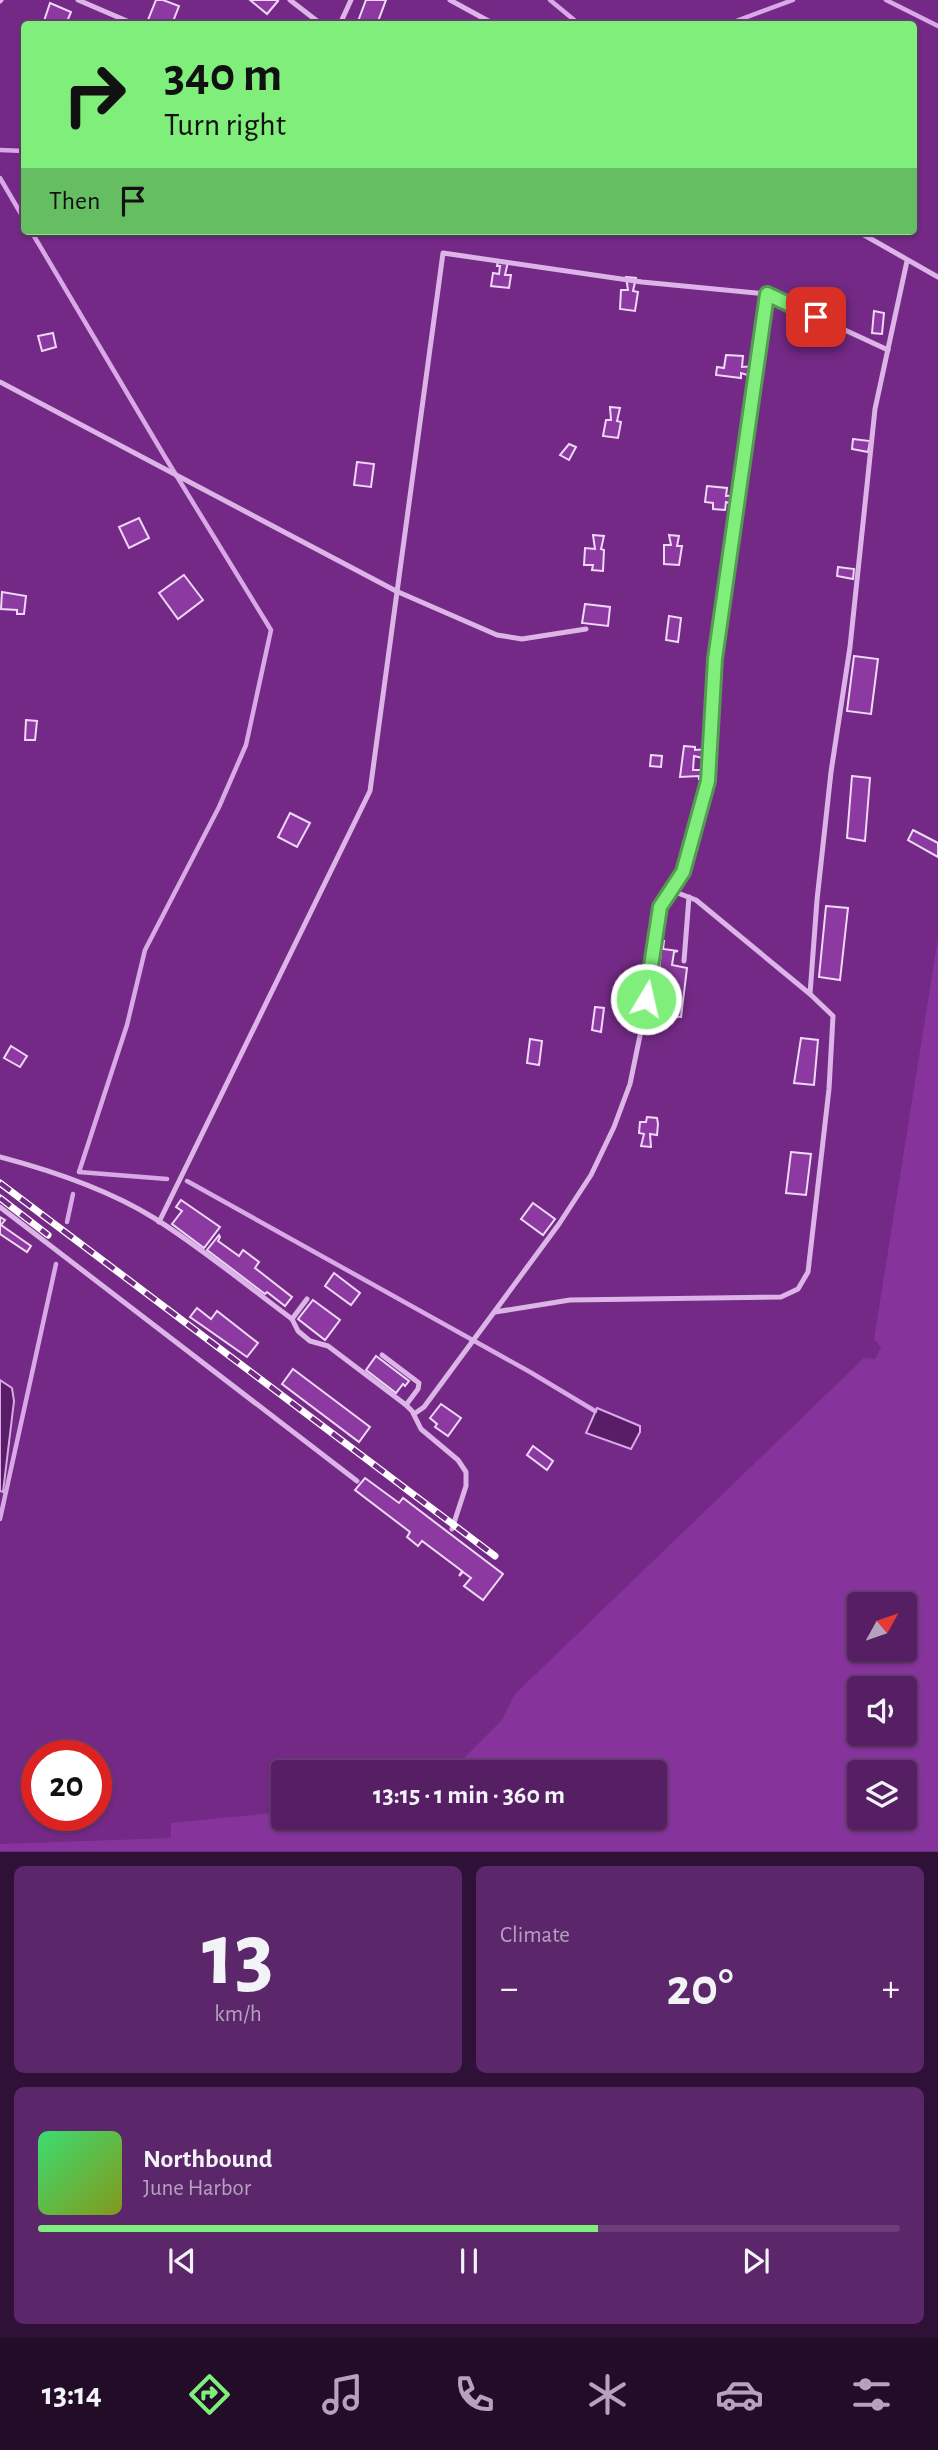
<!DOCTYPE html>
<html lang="en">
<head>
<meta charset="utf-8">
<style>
	body { margin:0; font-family:"Alegreya Sans",sans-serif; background:#5c276a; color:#f1f3f6; height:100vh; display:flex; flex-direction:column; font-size:26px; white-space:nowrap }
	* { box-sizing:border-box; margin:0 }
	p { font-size:23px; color:#b6a2bf }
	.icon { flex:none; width:38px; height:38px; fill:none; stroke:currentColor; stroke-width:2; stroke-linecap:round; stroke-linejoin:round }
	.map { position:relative; height:1852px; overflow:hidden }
	.panel { display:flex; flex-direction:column; gap:14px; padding:14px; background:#2f1137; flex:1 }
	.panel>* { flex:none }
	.hud { position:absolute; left:21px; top:21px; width:896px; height:214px; border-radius:7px; box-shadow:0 2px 5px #0004,0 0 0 2px #6c3d78; background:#80ee7b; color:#111; overflow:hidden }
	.needle { width:46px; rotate:50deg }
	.controls { position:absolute; left:847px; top:1592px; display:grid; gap:14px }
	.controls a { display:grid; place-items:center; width:70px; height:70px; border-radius:7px; background:#561f64; box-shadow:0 2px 5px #0004,0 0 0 2px #6c3d78; font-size:35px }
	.speed { position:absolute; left:21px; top:1740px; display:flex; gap:14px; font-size:35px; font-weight:700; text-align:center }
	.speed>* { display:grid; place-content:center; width:91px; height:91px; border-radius:50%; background:#561f64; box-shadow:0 2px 5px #0004,0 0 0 2px #6c3d78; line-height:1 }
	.speed .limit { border:10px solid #d22; background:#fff; color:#111 }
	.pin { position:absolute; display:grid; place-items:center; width:60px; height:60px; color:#fff; margin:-30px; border-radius:14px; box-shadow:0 4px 10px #0006 }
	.me { position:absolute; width:77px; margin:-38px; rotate:9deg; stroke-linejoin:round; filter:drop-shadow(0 0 5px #0008) }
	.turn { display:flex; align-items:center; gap:24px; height:147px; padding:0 28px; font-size:32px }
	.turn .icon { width:91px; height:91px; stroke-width:2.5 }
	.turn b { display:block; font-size:49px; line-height:60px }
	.then { display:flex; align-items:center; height:66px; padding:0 28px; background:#0003; gap:14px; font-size:26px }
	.big { font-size:52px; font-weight:600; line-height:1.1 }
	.panel .card { flex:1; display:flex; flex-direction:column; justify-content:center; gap:10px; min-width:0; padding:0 24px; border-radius:10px; background:#5c276a }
	.panel .dial { align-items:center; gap:0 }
	.dial b { font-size:91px; line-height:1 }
	.song { display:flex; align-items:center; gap:21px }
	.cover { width:84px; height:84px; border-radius:10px; background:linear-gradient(135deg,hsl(140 70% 55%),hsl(70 70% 35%)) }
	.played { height:7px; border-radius:4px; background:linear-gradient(90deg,#80ee7b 65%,#6c3d78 65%) }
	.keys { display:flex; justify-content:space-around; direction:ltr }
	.heat { display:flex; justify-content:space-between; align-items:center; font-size:38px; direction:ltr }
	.panel .tiles { flex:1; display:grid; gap:14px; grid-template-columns:1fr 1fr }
	.card:last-child { grid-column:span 2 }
	.trip { position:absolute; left:271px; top:1760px; width:396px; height:70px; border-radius:7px; background:#561f64; box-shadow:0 2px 5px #0004,0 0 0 2px #6c3d78; font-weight:600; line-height:70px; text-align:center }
	.dock { display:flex; height:112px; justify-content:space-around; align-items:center; background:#220c28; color:#b6a2bf }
	.dock .icon { width:49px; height:49px }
	.dock .active { color:#80ee7b }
	.dock b { font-size:32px; color:#f1f3f6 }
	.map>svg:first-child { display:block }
	.green { fill:#86349c; fill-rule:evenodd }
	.water { fill:#581d66; stroke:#d9a9e7; stroke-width:2 }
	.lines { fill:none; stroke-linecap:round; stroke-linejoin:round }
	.stream { stroke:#d9a9e7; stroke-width:4.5 }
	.building { fill:#8c3aa1; stroke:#efd7f6; stroke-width:2 }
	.service { stroke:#dcb4e7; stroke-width:5 }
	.rail-casing { stroke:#fff; stroke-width:7 }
	.rail { stroke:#732985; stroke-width:4.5; stroke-dasharray:13; stroke-linecap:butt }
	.route-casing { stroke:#539b50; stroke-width:18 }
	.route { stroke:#80ee7b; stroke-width:12 }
</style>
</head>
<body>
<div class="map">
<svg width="938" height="1852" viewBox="0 0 938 1852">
	<rect width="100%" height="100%" fill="#732985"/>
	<path class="green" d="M938,938V1851H0V1844L171,1838V1823L283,1812L284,1818H654V1773H449L502,1720L514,1695L864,1358L875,1359L881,1348L874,1339ZM859,1605H905V1650H859ZM859,1689H905V1734H859ZM859,1773H905V1818H859Z"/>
	<g class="water">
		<polygon points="0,1380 12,1388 14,1401 3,1492 0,1491"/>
		<polygon points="597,1408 640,1426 640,1432 631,1449 586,1433"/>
	</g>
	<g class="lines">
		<g class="stream">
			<polyline points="550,0 579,24"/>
			<polyline points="886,0 938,26"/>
			<polyline points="728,24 793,0"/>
			<polyline points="0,150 24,151"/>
			<polyline points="0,178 24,219"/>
			<polyline points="31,231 165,457 271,630 246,745 219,807 145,950 127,1025 79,1172 167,1179"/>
			<polyline points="187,1181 530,1372 595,1411"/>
			<polyline points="67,1222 73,1194"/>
			<polyline points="0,1519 56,1264"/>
		</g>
	</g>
	<g class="building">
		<polygon points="156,0 163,0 179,6 172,24 160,24 148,20"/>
		<polygon points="250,0 276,0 278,1 267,14"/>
		<polygon points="366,0 386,0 377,24 357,24"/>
		<polygon points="50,3 71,12 66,24 43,24"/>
		<polygon points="498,261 508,262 505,275 511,275 509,288 491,286 493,273 499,274 500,266 497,266"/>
		<polygon points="626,277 636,278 633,291 638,292 635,311 620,309 621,290 628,290"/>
		<polygon points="874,311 884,313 882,334 872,333"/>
		<polygon points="53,333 56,347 42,351 38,336"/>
		<polygon points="726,355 743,356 742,367 756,366 754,377 741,373 741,378 716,375 717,367 724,368"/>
		<polygon points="610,407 620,408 617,421 621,422 618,438 603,436 606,420 611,420"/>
		<polygon points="853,439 870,441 868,452 852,449"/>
		<polygon points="569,444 576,447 569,460 560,455"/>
		<polygon points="357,462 374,464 371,487 354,485"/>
		<polygon points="707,486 727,488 726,496 740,495 739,506 726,502 725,510 713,509 713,503 705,502"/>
		<polygon points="139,518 149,538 129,548 119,527"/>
		<polygon points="593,535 604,536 601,549 604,550 603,571 592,570 593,565 584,565 585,548 595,549"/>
		<polygon points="669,535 679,536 677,546 682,546 679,565 664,564 664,545 671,545"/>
		<polygon points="838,567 854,569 853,579 837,576"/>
		<polygon points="184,575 203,600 178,619 159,593"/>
		<polygon points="2,592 26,596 24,614 17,614 17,610 1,609"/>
		<polygon points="585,604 610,607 608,626 582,623"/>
		<polygon points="669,616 681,618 678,642 666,640"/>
		<polygon points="854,656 878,659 871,714 847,711"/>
		<polygon points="26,720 37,721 35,740 25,740"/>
		<polygon points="684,746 695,747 695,750 709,749 707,759 694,756 693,770 706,770 705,779 699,779 699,776 680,777"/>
		<polygon points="651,755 662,756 661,767 650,766"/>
		<polygon points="852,776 870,778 865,841 847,838"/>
		<polygon points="290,813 310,823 297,847 278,837"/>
		<polygon points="913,830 938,843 938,857 908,840"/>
		<polygon points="826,906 848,908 840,980 819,977"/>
		<polygon points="660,941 664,941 663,949 678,951 674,952 672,965 687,968 681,1017 654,1015 655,1000 650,999 651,983 658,984 661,950 658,950"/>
		<polygon points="595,1007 604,1008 601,1032 592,1030"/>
		<polygon points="801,1038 818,1040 814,1085 794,1083"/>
		<polygon points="530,1039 542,1041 539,1065 527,1063"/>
		<polygon points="11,1046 27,1056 20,1067 4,1058"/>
		<polygon points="647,1117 657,1118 658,1124 657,1135 650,1134 651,1147 641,1146 644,1134 639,1133 640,1122 646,1122"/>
		<polygon points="791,1152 811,1154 806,1195 786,1193"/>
		<polygon points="181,1200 220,1227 204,1248 172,1224 182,1211 176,1207"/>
		<polygon points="533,1203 555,1219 543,1235 521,1219"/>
		<polygon points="0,1217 5,1220 1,1225 31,1246 27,1252 0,1234"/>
		<polygon points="219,1235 220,1237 218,1241 239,1256 243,1250 259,1262 255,1268 292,1297 285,1306 267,1292 265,1294 207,1250"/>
		<polygon points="334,1273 360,1293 351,1305 325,1286"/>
		<polygon points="313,1300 340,1320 325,1340 298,1319"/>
		<polygon points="197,1308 211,1319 217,1311 258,1343 247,1357 190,1317"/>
		<polygon points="376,1356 409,1381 405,1386 403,1384 396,1393 366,1370"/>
		<polygon points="293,1369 370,1427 359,1442 282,1384"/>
		<polygon points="441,1404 461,1418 448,1436 435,1427 437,1424 430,1418"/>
		<polygon points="533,1446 553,1461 547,1470 527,1455"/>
		<polygon points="365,1478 399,1503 403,1498 503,1574 483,1600 464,1586 471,1578 463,1572 459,1576 462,1571 422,1541 418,1546 407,1537 410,1532 355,1490"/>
	</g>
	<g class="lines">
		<g class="service">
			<polyline points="78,0 134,24"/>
			<polyline points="290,0 321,24"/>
			<polyline points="450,0 494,24"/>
			<polyline points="0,1 1,0"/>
			<polyline points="340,24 351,0"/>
			<polyline points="857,231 938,277"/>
			<polyline points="0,382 396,591 497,635 522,639 586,629"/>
			<polyline points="670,890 696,900 810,994"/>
			<polyline points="684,961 689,897"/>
			<path d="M0,1157C53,1171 107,1189 154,1218C202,1248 246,1285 292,1319L298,1331L310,1341L328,1346L406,1405L412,1411L421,1429L458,1460L466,1472V1486L452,1529"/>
			<polyline points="0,1207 357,1481"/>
			<polyline points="159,1222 370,791 443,253 642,282 767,294 888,350"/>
			<polyline points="495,1312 570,1300 781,1297 798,1289 808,1272 829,1089 833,1016 810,994 817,900 831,772 850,647 875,409 907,261"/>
			<polyline points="292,1319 307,1299"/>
			<polyline points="382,1355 419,1383 418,1389 406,1405"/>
			<polyline points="414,1414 424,1407 559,1224 591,1175 614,1127 630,1084 643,1021 660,907 683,872 708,781 715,659 767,294"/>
		</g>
		<g class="rail-casing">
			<g id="rail">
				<polyline points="0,1183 495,1556"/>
				<polyline points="0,1198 48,1235"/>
			</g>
		</g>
		<use href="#rail" class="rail"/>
	</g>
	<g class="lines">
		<g class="route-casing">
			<polyline id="route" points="646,999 660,907 683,872 708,781 715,659 767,294 816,317"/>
		</g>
		<use href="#route" class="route"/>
	</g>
</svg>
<div class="controls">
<a><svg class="needle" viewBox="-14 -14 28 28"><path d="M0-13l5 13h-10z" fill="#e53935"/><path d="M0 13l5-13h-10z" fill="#b6a2bf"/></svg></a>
<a><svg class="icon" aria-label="sound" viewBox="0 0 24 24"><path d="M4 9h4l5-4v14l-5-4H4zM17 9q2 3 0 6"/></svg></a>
<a><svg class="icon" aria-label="layers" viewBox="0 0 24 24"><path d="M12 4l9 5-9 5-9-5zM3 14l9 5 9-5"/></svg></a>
</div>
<div class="speed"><div class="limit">20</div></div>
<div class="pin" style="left:816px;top:317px;background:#d93025"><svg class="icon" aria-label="arrive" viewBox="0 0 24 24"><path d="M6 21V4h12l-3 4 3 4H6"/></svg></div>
<svg class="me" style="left:646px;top:999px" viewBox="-20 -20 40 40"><circle r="17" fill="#80ee7b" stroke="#fff" stroke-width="3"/><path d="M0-11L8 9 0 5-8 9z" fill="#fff"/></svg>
<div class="trip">13:15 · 1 min · 360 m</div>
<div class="hud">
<div class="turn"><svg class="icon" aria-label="right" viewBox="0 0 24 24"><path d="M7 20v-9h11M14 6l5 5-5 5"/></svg><div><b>340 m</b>Turn right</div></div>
<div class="then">Then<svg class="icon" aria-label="arrive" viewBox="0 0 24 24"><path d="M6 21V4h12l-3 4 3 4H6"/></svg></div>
</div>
</div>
<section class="panel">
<div class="tiles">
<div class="card dial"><b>13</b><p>km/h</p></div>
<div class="card"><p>Climate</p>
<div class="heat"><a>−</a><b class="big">20°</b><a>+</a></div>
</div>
<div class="card">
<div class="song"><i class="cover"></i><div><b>Northbound</b><p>June Harbor</p></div></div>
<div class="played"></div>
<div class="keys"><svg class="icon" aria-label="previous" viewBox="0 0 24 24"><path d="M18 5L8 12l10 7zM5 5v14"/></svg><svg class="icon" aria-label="pause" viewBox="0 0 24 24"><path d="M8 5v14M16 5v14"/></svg><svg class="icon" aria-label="next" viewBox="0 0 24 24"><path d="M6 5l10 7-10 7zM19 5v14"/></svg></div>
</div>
</div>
</section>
<nav class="dock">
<b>13:14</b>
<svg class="icon active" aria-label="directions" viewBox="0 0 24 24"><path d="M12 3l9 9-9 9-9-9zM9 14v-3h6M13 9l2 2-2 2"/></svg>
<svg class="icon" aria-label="music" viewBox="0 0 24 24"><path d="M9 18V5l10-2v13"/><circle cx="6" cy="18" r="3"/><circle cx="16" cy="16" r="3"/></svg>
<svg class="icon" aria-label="phone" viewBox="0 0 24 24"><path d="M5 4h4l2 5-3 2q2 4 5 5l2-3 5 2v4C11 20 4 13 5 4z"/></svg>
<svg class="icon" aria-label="climate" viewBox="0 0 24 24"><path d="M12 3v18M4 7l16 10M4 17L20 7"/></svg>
<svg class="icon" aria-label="car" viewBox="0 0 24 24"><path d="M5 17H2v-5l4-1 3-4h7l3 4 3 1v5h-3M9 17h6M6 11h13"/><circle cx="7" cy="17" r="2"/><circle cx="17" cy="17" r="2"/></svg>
<svg class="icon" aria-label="filters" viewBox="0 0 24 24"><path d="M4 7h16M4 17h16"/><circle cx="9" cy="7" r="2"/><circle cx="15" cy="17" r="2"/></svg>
</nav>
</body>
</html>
